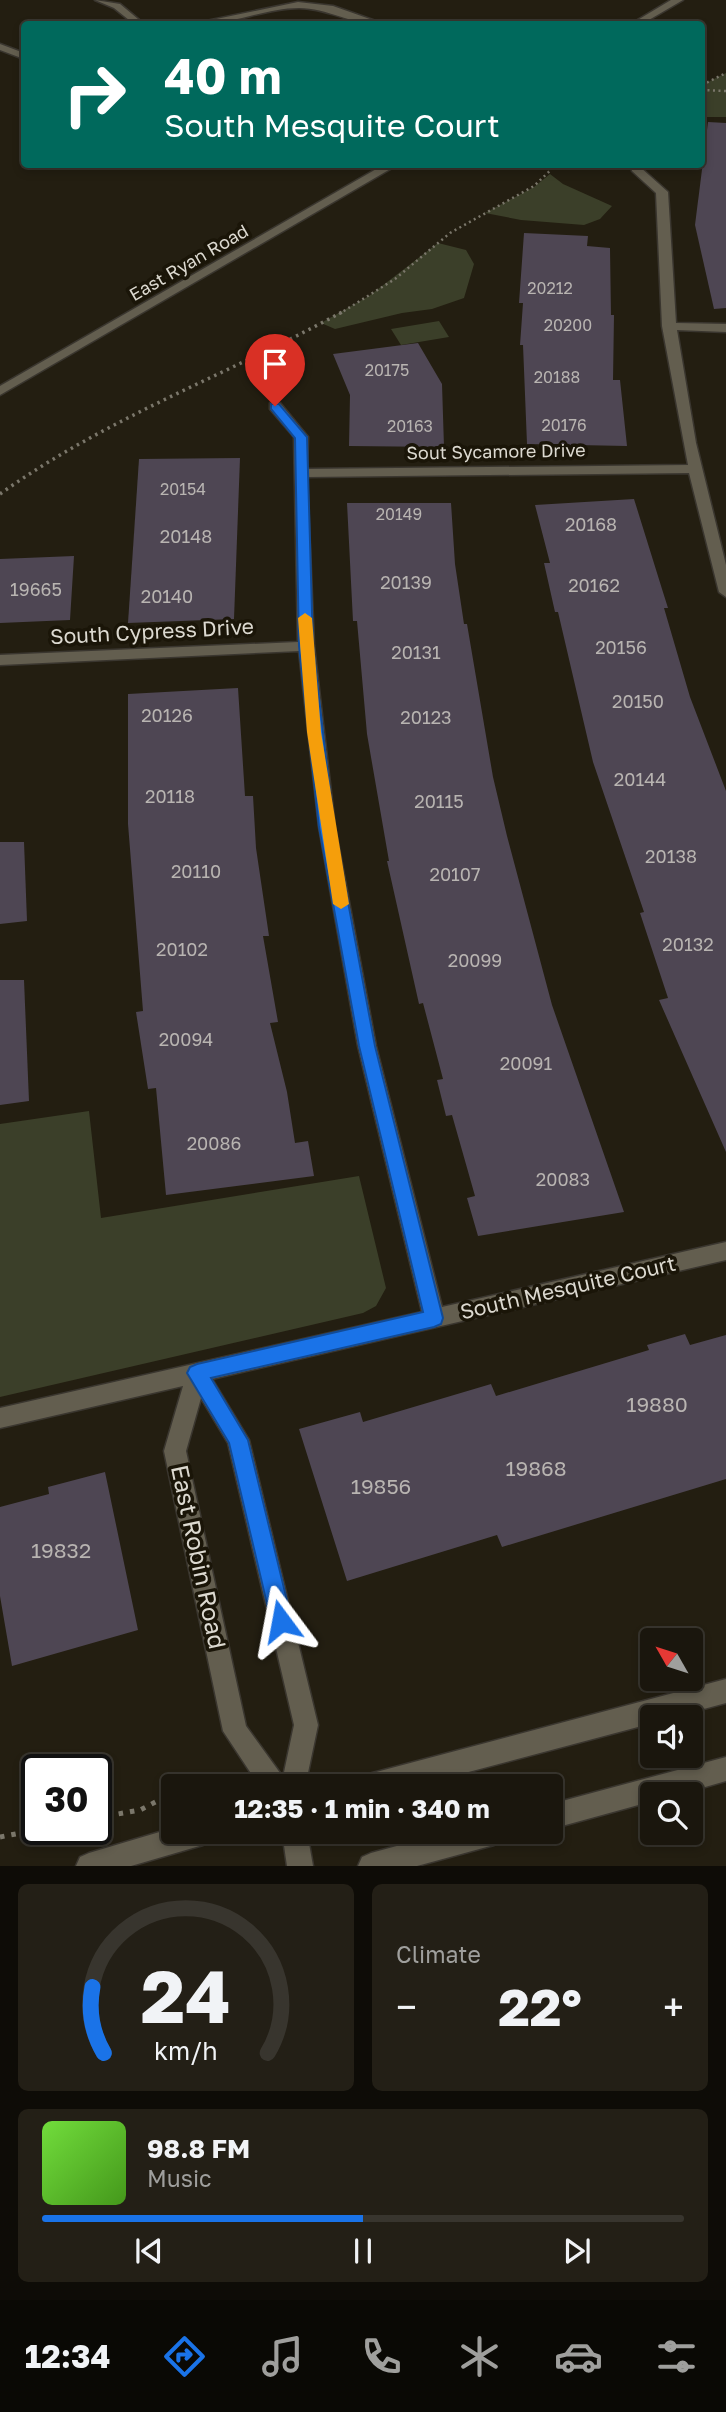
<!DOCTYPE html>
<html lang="en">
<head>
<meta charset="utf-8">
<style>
	body { margin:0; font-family:"Golos Text",sans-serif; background:#231f16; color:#f1f3f6; height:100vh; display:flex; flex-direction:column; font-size:26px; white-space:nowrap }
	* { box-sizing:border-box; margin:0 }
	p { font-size:23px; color:#9f9f9d }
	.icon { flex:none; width:38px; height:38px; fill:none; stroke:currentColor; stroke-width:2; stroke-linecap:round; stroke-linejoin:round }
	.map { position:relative; height:1866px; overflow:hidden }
	.sheet { display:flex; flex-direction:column; gap:18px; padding:18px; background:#0e0c07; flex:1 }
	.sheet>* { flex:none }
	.banner { position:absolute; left:21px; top:21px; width:684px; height:147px; border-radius:7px; box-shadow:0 4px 10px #0003,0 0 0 2px #38352e; background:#00695c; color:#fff; overflow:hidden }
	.needle { width:46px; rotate:309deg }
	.controls { position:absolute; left:640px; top:1628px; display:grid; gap:14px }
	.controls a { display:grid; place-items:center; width:63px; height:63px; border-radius:7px; background:#1a160d; box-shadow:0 4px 10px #0003,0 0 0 2px #38352e; font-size:35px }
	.speed { position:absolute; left:21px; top:1754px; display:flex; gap:14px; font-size:35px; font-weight:700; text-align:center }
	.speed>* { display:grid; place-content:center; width:91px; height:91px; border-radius:50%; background:#1a160d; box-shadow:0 4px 10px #0003,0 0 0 2px #38352e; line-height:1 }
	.speed .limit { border:4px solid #111; border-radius:10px; background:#fff; color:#111 }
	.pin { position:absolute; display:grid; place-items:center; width:60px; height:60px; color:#fff; margin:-72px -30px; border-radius:50% 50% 50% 0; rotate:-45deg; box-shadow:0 0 7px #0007 }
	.pin .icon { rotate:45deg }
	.me { position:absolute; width:77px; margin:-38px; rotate:347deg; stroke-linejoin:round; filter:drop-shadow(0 0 5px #0008) }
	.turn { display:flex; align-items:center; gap:24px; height:147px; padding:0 28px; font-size:32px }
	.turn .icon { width:91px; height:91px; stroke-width:2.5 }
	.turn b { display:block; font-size:49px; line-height:60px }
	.big { font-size:52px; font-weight:700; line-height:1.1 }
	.sheet .widget { flex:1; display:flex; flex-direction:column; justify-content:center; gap:10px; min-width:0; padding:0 24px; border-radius:10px; background:#231f16 }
	.sheet .dial { align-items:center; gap:0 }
	.dial svg { height:182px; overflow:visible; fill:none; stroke:#38352e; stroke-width:7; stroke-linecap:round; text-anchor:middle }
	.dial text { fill:#f1f3f6; stroke:none }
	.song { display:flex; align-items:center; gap:21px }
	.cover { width:84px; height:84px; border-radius:10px; background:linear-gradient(135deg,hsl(100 70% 55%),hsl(100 70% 35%)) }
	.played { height:7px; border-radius:4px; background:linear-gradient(90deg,#1a73e8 50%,#38352e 50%) }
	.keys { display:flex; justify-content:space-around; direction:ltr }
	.heat { display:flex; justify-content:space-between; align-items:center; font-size:38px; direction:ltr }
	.sheet .tiles { flex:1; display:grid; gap:18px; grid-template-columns:1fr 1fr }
	.widget:last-child { grid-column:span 2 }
	.trip { position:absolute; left:161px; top:1774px; width:402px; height:70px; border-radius:7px; background:#1a160d; box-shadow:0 4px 10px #0003,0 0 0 2px #38352e; font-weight:700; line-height:70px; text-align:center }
	.dock { display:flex; height:112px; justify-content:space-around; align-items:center; background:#0a0905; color:#9f9f9d }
	.dock .icon { width:49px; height:49px }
	.dock .current { color:#1a73e8 }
	.dock b { font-size:32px; color:#f1f3f6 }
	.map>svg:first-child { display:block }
	.green { fill:#3b3f29 }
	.building { fill:#4e4653 }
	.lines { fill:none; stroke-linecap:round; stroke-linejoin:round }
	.service-casing { stroke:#3a362f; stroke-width:3 }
	.minor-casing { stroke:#3a362f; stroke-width:3 }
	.path-far2 { stroke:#7b776b; stroke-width:2.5; stroke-dasharray:2 3.5; stroke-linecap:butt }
	.path-far1 { stroke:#7b776b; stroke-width:3.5; stroke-dasharray:2.5 4.5; stroke-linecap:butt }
	.path { stroke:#7b776b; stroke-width:5; stroke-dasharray:4.5 7; stroke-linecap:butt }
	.service { fill:#635e4f; fill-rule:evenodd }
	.minor { fill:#635e4f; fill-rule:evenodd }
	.route { fill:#1a73e8; stroke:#114b97; stroke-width:2 }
	.slow { fill:#f59e0b }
	.labels { text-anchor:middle; stroke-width:7; stroke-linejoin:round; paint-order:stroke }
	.far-number-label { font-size:16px; fill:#b8b4b1 }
	.far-street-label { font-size:18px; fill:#dcd9d0; stroke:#1a1508 }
	.number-label { font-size:18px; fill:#b8b4b1 }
	.street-label { font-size:21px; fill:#dcd9d0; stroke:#1a1508 }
	.near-number-label { font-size:21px; fill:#b8b4b1 }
	.near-street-label { font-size:24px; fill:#dcd9d0; stroke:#1a1508 }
</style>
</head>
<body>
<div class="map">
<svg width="726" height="1866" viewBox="0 0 726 1866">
	<rect width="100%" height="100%" fill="#231e11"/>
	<g class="green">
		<polygon points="726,73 726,117 702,117 702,85"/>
		<polygon points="550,174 563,184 612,206 600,219 584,225 521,220 485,213 534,187"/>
		<polygon points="438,243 466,250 474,264 464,298 432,309 402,313 335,329 321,323 369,296"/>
		<polygon points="439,321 449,337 401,345 391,329"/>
		<polygon points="89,1111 101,1218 359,1176 386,1288 376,1306 363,1313 0,1397 0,1124"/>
	</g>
	<g class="building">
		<polygon points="708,122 726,123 726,308 714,309 695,225"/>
		<polygon points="524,233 588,236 587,246 610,248 611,315 614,315 613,380 620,380 627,446 527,444 523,345 520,345 523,303 519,303"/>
		<polygon points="418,343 442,384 444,447 349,446 350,395 333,354"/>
		<polygon points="240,458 234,619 128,623 139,459"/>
		<polygon points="634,499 662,589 668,608 664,608 690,697 726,791 726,1152 659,1000 668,998 640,913 644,912 593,762 558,612 555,612 544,563 550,563 535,505"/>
		<polygon points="347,503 451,503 455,564 464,624 467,624 493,777 507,836 552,1005 624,1212 478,1236 467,1198 475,1196 452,1115 446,1116 437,1080 443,1079 423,1003 419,1004 387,861 389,861 367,734 357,621 353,621"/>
		<polygon points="74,556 70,620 0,623 0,559"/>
		<polygon points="238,688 245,796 253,796 256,848 269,936 263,936 278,1022 270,1023 287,1092 295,1143 308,1141 314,1176 166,1195 156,1088 148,1089 136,1012 143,1011 128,824 128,694"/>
		<polygon points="0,842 24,842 27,921 0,924"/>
		<polygon points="0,980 24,980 29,1101 0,1105"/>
		<polygon points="685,1334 690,1345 726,1335 726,1479 502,1547 497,1535 347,1581 299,1429 360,1412 363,1422 491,1384 496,1396 649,1350 647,1345"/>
		<polygon points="105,1472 138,1630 12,1666 0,1596 0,1507 49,1494 48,1487"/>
	</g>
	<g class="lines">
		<g class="service-casing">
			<g id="service">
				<polygon points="95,0 120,4 144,24 134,24 114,8"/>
				<path d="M298,2L333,6L384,24C356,27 329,8 299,8C263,8 228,27 192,24Z"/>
				<polygon points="0,44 24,53 24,59 0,50"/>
			</g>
		</g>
		<g class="minor-casing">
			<g id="minor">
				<polygon points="671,0 683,0 642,24 631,24"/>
				<polygon points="385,164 399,164 0,395 0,386"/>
				<path d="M632,167H640L668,192L676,323L726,324V332L677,330L696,443L726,565V597L719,592L689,473L307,477L314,646L335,827L376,1046L442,1307L726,1242V1260L212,1379L249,1440L318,1725L305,1787H260L223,1731L164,1451L183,1386L0,1428V1408L422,1312L358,1046L319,827L299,651L0,665V655L298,642L294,437L270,409V403H280L308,437L307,469L688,465L662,326L656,193L632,171ZM201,1398L228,1443L294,1725L283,1777L246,1726L186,1451Z"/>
				<polygon points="726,1679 726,1703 674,1717 653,1717 653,1723 412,1787 353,1787 356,1778 365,1775"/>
				<polygon points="726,1757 726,1781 681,1794 653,1794 653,1801 551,1829 551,1804"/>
				<polygon points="173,1828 173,1832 215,1832 212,1841 203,1845 131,1866 76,1866 80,1857 89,1853"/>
				<polygon points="282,1832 307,1832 313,1866 287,1866"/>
				<polygon points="448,1832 506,1832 503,1841 494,1845 417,1866 358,1866 362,1857 371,1853"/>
			</g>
		</g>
		<g class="path-far2">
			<polyline points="702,85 726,73"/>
			<polyline points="702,90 726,91"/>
			<polyline points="339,314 395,279 450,233 534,186 557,164"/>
		</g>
		<path class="path-far1" d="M0,494C108,417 227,375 342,312"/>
		<g class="path">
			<polyline points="186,1787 203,1778 232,1778"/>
			<polyline points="96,1818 140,1810 173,1793"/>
			<polyline points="0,1837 41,1829"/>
		</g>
		<use href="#service" class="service"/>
		<use href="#minor" class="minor"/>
	</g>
	<polygon class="route" points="271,404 279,404 307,437 313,646 334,827 375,1046 443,1318 441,1324 434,1327 211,1378 248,1440 292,1621 289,1629 281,1632 274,1629 271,1621 229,1443 187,1373 190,1367 197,1364 423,1312 359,1046 319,827 299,646 295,438 271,409"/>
	<polygon class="slow" points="305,613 312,618 321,732 349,904 341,909 333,904 307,732 298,618"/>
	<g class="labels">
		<g class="far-number-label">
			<text x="550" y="294">20212</text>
			<text x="568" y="331">20200</text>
			<text x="387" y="376">20175</text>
			<text x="557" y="383">20188</text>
			<text x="564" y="431">20176</text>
			<text x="410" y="432">20163</text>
			<text x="183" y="495">20154</text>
			<text x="399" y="520">20149</text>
		</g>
		<g class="far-street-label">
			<text transform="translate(189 263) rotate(-30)" y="6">East Ryan Road</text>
			<text transform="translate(496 452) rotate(-1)" y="6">Sout Sycamore Drive</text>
		</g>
		<g class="number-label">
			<text x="591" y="531">20168</text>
			<text x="186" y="543">20148</text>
			<text x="406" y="589">20139</text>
			<text x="594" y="592">20162</text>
			<text x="36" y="596">19665</text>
			<text x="167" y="603">20140</text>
			<text x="621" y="654">20156</text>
			<text x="416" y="659">20131</text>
			<text x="638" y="708">20150</text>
			<text x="167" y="722">20126</text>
			<text x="426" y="724">20123</text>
			<text x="640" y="786">20144</text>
			<text x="170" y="803">20118</text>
			<text x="439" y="808">20115</text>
			<text x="671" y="863">20138</text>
			<text x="196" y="878">20110</text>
			<text x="455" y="881">20107</text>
			<text x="688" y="951">20132</text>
			<text x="182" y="956">20102</text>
			<text x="475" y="967">20099</text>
			<text x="186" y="1046">20094</text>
			<text x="526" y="1070">20091</text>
			<text x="214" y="1150">20086</text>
			<text x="563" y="1186">20083</text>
		</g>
		<g class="street-label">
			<text transform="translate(152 632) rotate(-3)" y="7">South Cypress Drive</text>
			<text transform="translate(568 1288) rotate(-13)" y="7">South Mesquite Court</text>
		</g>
		<g class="near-number-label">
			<text x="657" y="1412">19880</text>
			<text x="536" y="1476">19868</text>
			<text x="381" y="1494">19856</text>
			<text x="61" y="1558">19832</text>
		</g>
		<g class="near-street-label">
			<text transform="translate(198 1557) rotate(78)" y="8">East Robin Road</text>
		</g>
	</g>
</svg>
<div class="controls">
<a><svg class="needle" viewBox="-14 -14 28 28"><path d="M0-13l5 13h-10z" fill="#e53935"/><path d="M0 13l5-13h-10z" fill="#9f9f9d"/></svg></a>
<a><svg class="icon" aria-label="sound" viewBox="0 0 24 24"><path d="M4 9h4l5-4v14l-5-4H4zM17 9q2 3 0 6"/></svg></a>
<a><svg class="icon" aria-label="search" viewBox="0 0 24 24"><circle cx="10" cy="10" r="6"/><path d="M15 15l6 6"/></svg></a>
</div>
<div class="speed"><div class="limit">30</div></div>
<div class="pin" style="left:275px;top:406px;background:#d93025"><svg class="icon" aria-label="arrive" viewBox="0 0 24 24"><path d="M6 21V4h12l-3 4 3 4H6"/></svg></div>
<svg class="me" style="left:281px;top:1621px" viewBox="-20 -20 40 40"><path d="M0-17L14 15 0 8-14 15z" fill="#1a73e8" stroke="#fff" stroke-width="4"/></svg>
<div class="trip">12:35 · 1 min · 340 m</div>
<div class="banner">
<div class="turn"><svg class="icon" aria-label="right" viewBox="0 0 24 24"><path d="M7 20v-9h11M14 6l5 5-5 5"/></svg><div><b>40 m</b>South Mesquite Court</div></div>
</div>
</div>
<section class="sheet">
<div class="tiles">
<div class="widget dial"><svg viewBox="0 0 100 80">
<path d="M14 69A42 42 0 1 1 86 69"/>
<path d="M14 69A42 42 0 0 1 9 40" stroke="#1a73e8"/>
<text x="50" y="56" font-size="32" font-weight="700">24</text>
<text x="50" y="72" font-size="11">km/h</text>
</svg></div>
<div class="widget"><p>Climate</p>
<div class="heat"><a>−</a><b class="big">22°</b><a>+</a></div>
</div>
<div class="widget">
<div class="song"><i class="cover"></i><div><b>98.8 FM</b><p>Music</p></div></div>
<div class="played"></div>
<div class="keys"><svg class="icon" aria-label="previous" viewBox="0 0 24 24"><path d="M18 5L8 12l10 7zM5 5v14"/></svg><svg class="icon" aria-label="pause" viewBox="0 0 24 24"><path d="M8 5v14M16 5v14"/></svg><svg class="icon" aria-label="next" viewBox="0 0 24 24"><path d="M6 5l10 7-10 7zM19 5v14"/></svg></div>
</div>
</div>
</section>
<nav class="dock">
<b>12:34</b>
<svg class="icon current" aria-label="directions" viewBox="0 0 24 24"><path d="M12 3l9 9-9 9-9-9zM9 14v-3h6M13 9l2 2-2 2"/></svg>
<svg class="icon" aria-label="music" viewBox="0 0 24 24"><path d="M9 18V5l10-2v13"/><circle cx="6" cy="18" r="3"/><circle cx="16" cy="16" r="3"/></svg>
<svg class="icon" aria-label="phone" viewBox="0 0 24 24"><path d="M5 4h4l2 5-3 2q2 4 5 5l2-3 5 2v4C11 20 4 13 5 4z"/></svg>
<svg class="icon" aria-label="climate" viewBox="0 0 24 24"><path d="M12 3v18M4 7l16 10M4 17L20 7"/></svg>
<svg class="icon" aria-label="car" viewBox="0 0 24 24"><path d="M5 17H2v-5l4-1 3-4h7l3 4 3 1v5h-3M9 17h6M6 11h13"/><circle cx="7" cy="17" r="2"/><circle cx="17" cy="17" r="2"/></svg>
<svg class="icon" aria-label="filters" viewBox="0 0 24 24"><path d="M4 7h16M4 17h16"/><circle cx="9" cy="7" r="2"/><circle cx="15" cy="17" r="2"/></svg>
</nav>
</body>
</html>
